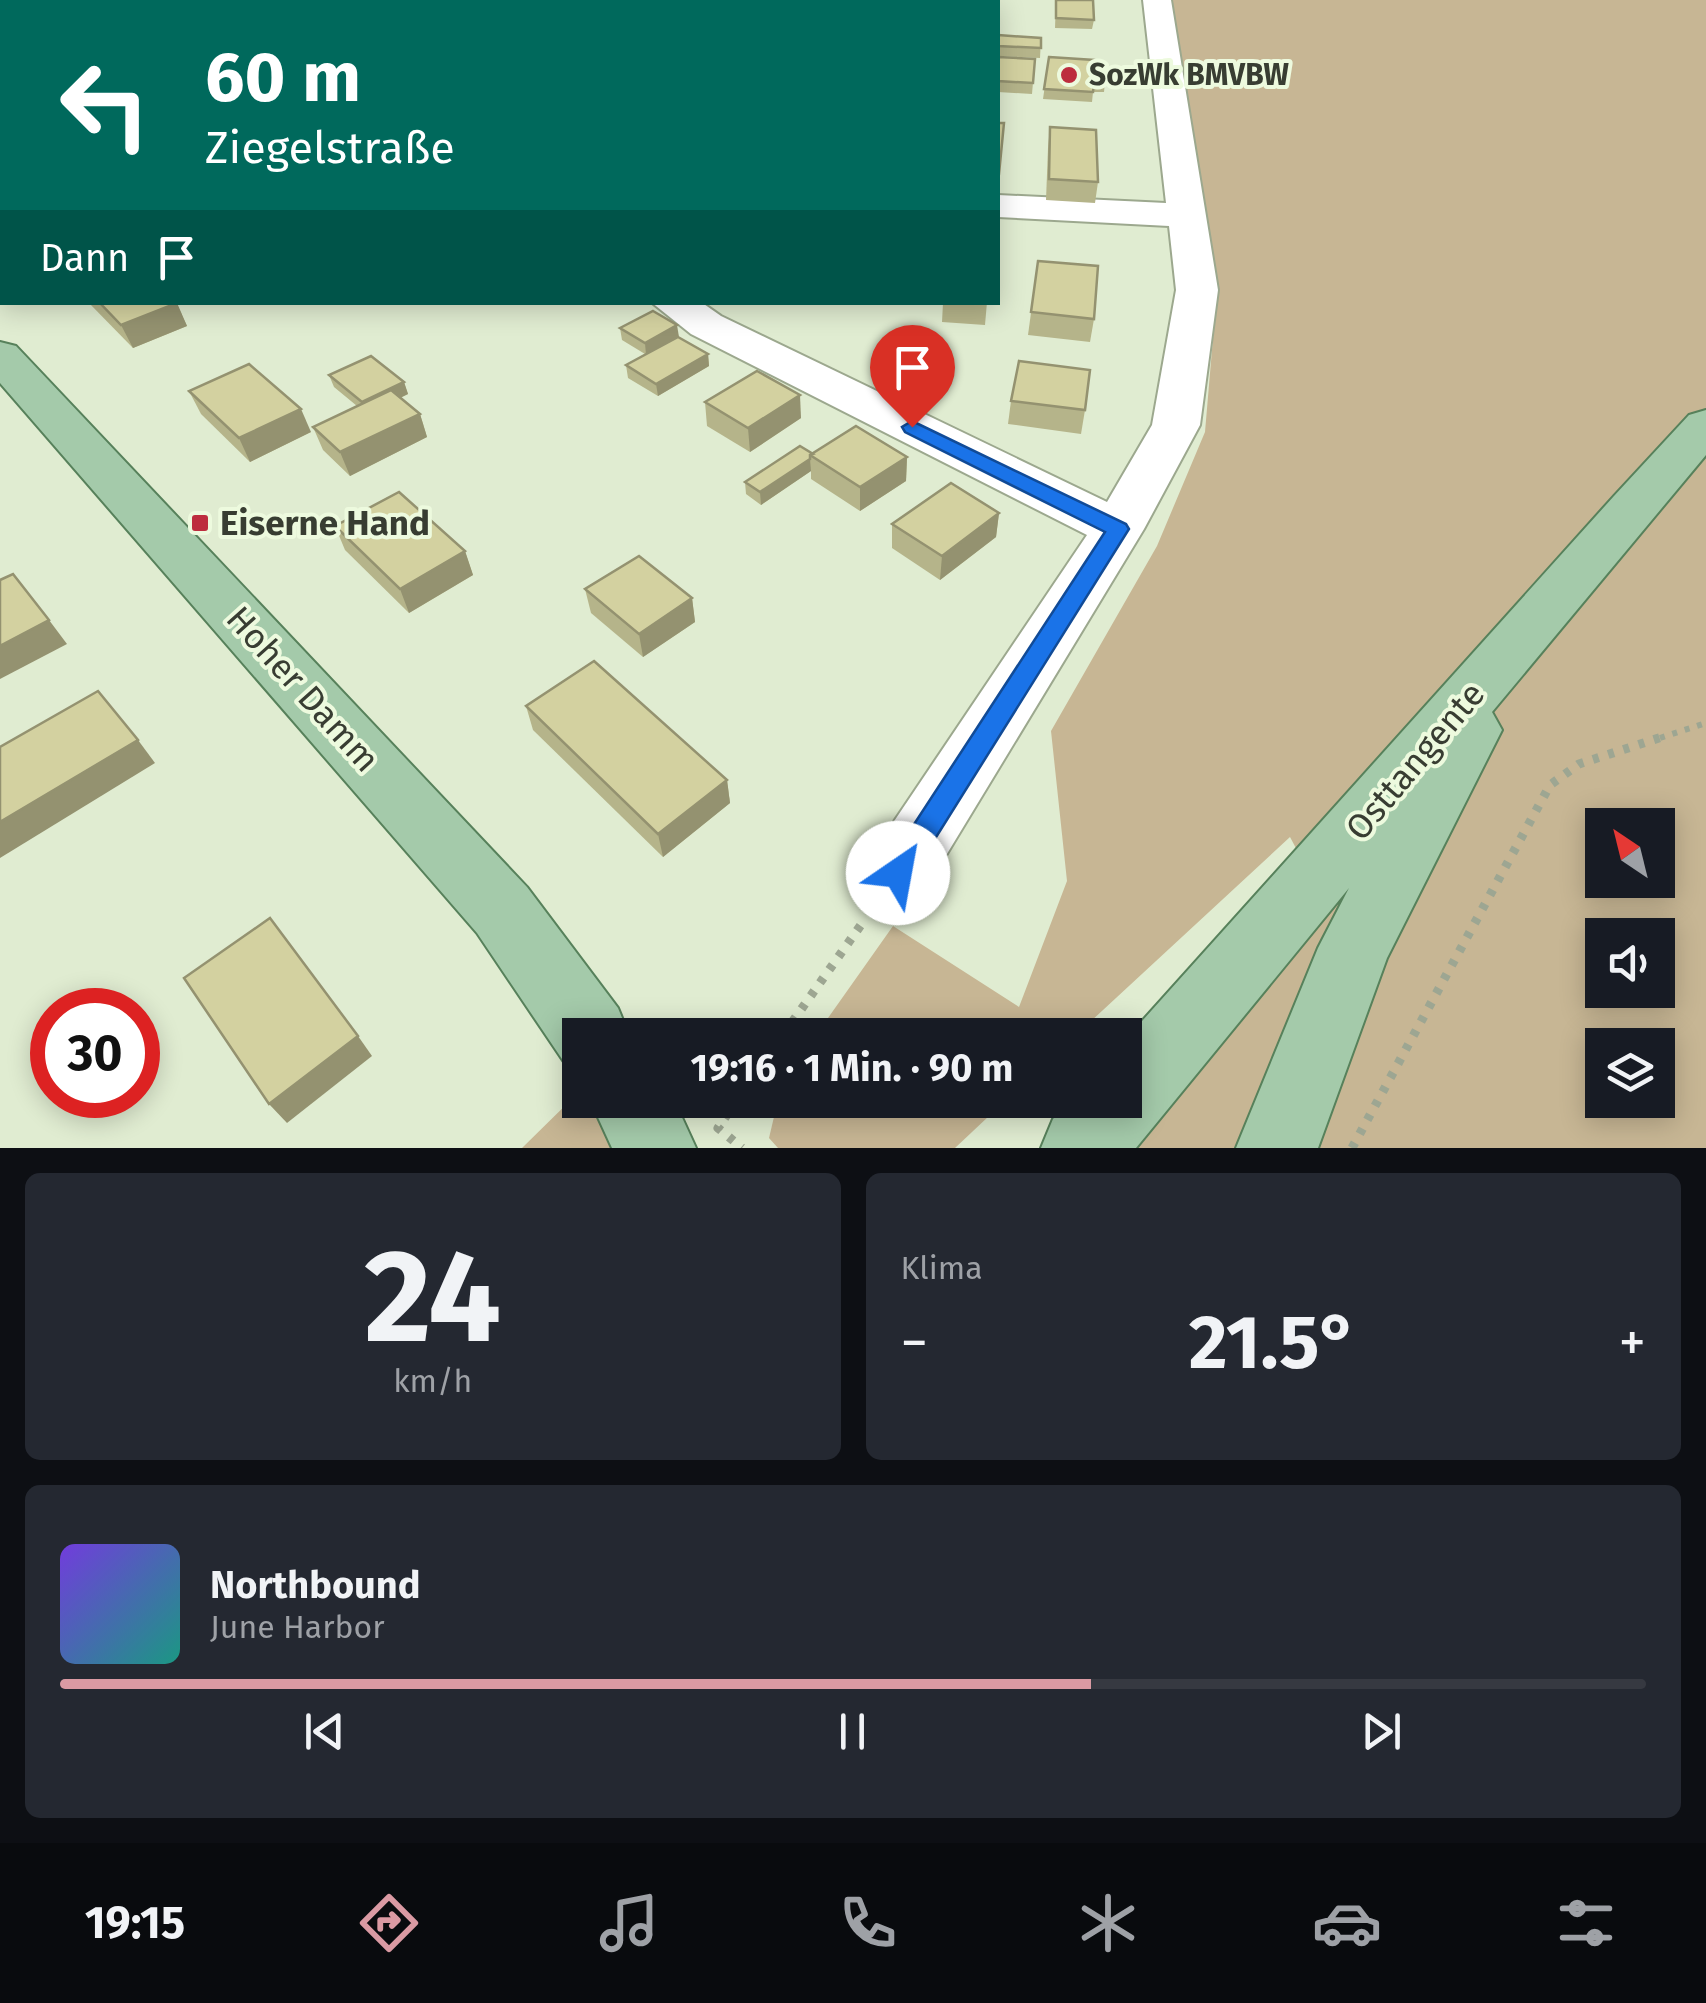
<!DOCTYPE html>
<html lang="de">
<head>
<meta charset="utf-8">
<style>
	body { margin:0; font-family:"Fira Sans",sans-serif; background:#242831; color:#f1f3f6; height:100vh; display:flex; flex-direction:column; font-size:38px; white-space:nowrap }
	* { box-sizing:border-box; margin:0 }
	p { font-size:32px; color:#9ea1a6 }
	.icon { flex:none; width:55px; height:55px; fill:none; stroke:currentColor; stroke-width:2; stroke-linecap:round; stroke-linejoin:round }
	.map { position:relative; height:1148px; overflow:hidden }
	.panel { display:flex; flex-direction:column; gap:25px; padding:25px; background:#0d0f14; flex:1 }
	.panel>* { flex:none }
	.hud { position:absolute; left:0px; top:0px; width:1000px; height:305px; box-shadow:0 5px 25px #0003; background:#00695c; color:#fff; overflow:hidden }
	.needle { width:65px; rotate:325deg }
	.controls { position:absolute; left:1585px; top:808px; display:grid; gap:20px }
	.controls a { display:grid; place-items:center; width:90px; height:90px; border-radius:0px; background:#171b24; box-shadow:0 5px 25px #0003; font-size:50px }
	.speed { position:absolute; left:30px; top:988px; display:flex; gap:20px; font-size:50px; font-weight:700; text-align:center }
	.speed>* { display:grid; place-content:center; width:130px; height:130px; border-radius:50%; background:#171b24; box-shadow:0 5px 25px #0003; line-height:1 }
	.speed .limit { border:15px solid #d22; background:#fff; color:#111 }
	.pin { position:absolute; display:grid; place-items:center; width:85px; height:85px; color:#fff; margin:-102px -42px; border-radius:50% 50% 50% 0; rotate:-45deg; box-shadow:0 0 10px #0007 }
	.pin .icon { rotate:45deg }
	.me { position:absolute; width:110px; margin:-55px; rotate:33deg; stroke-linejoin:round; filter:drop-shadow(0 0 8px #0008) }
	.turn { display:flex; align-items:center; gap:35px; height:210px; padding:0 40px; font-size:45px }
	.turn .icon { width:130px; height:130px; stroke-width:2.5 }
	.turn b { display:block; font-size:70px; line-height:85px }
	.then { display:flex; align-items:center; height:95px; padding:0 40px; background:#0003; gap:20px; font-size:38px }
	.big { font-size:75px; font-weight:700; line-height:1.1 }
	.panel .card { flex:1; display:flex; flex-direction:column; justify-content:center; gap:15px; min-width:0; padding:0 35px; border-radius:15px; background:#242831 }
	.panel .dial { align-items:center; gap:0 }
	.dial b { font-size:130px; line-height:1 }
	.song { display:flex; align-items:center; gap:30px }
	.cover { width:120px; height:120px; border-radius:15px; background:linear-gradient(135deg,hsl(260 70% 55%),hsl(170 70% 35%)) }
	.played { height:10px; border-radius:5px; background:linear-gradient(90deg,#da9aa3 65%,#363941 65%) }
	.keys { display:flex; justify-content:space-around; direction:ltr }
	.heat { display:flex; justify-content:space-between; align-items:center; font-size:55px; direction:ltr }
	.panel .tiles { flex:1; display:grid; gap:25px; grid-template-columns:1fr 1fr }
	.card:last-child { grid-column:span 2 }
	.trip { position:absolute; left:562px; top:1018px; width:580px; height:100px; border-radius:0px; background:#171b24; box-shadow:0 5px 25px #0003; font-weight:700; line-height:100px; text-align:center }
	.tab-bar { display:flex; height:160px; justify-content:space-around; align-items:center; background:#090b0e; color:#9ea1a6 }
	.tab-bar .icon { width:70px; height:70px }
	.tab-bar .current { color:#da9aa3 }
	.tab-bar b { font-size:45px; color:#f1f3f6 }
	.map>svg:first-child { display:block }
	.green { fill:#c7b694; fill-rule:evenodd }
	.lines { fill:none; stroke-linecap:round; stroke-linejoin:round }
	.minor-casing { stroke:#9ca88e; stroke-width:4 }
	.major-casing { stroke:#57815b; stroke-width:4 }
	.path-far1 { stroke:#9da692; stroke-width:6; stroke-dasharray:5 8; stroke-linecap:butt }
	.path { stroke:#9da692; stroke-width:9; stroke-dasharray:6 10; stroke-linecap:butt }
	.minor { fill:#fff; fill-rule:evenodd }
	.major { fill:#a4caaa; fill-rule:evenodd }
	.wall { fill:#b5b48a }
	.shaded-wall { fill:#949270 }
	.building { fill:#d3d1a0; stroke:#949270; stroke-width:2.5 }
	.route { fill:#1a73e8; stroke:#114b97; stroke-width:2.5 }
	.poi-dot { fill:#bd2d3e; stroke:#edfade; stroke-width:4 }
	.labels { text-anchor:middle; stroke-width:8; stroke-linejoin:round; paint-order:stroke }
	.far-poi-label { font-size:30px; font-weight:bold; fill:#383d32; stroke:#edfade; text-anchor:start }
	.poi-label { font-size:35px; font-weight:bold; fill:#383d32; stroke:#edfade; text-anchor:start }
	.street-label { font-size:35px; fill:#383d32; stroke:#edfade }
</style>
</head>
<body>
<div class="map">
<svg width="1706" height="1148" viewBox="0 0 1706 1148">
	<rect width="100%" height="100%" fill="#e0ecd1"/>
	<g class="green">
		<path d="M1171,0H1706V1148H1082L1314,882L1290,837L1076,1035H816L893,926L1019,1007L1067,881L1051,731L1157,546L1205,432L1217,291ZM1602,825H1658V880H1602ZM1602,935H1658V990H1602ZM1602,1045H1658V1100H1602Z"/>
		<polygon points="580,1091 580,1100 623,1100 638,1148 522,1148"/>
		<polygon points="778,1100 1006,1100 955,1148 778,1148 769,1138"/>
	</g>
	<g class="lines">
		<g class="minor-casing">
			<g id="minor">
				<rect x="430" y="0" width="28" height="2"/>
				<polygon points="1143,0 1171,0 1218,290 1200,425 1144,529 922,895 898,904 874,895 863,873 874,851 1087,535 691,334 651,302 701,302 721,316 1107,502 1152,425 1176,290 1169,226 998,217 998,195 1166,203"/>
			</g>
		</g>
		<g class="major-casing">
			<g id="major">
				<polygon points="0,342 16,346 527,887 618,1008 629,1035 580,1035 580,1068 564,1062 477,933 0,383"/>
				<polygon points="1706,410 1706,455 1492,712 1502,730 1387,958 1318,1148 1236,1148 1318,948 1349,888 1136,1148 1041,1148 1053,1119 1070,1100 1125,1100 1125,1040 1614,496 1689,415"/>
				<polygon points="590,1100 674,1100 696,1148 612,1148"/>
			</g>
		</g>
		<polyline class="path-far1" points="1660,738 1706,723"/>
		<g class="path">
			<polyline points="783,1035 863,922"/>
			<polyline points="737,1100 718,1128 742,1148"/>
			<polyline points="1352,1148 1550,785 1579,764 1668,735"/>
		</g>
		<use href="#minor" class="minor"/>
		<use href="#major" class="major"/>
	</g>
	<g class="wall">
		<polygon points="1056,0 1094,20 1092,29 1055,28"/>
		<polygon points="998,35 1041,38 1040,58 998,56"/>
		<polygon points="998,57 1035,59 1032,94 998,92"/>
		<polygon points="1049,57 1093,70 1105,82 1104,92 1093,92 1092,102 1043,99"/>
		<polygon points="1050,127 1098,182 1095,203 1046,200 1048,148"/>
		<polygon points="1038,261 1094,319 1090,342 1028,335"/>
		<polygon points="88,302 176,302 187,326 133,348"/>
		<polygon points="937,302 987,302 985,325 942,322 943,303"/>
		<polygon points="620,328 679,337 708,354 709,366 658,396 628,378 626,365 645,354 622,340"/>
		<polygon points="329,375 404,382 408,394 400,398 420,414 427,437 350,476 323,450 313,427 357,406 334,387"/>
		<polygon points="189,391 311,432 250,462 201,414"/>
		<polygon points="1011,401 1085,410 1081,434 1008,424"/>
		<polygon points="705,402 801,418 750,452 707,426"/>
		<polygon points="813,454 907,457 906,481 860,511 811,479 811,471 761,505 746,494 745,482"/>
		<polygon points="999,513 996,537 940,580 892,548 892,524"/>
		<polygon points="335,526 465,551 473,575 409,613 345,550"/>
		<polygon points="585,589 692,598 695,622 643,657 591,613"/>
		<polygon points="526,706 727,780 730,803 663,857 533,730"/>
	</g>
	<g class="shaded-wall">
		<polygon points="63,0 72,0 73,2 48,2"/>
		<polygon points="285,0 302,0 303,1 286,2"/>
		<polygon points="479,0 614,0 615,2 480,2"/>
		<polygon points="177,303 187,326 133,348 121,325"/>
		<polygon points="677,325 679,337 646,355 645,343"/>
		<polygon points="708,354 709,366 658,396 656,384"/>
		<polygon points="404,382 408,394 367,414 362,402"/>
		<polygon points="800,395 801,418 750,452 748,428"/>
		<polygon points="301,409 311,432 250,462 239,438"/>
		<polygon points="420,414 427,437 350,476 340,452"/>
		<polygon points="907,457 906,481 860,511 860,487"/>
		<polygon points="810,459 811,471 761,505 760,492"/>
		<polygon points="999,513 996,537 940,580 942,556"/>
		<polygon points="465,551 473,575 409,613 400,589"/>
		<polygon points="692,598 695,622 643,657 639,634"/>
		<polygon points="49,620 67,644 0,679 0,646"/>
		<polygon points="138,740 155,763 0,858 0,822"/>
		<polygon points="727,780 730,803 663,857 658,834"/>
		<polygon points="358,1036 372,1056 287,1123 269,1104"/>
	</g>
	<g class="building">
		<polygon points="41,0 63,0 48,2 42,2"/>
		<polygon points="310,0 395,0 394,2 309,2"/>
		<polygon points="1056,0 1093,0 1094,20 1056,18"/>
		<polygon points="998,35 1041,38 1041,48 998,46"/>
		<polygon points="998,57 1035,59 1033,83 998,81"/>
		<polygon points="1049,57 1094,60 1093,70 1105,71 1105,82 1094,81 1093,92 1044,89"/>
		<polygon points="998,123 1004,123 999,174 998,174"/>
		<polygon points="1050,127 1096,130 1098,182 1049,179"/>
		<polygon points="2,174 2,210 0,211 0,175"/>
		<polygon points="1038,261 1098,266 1094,319 1031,312"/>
		<polygon points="99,302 176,302 177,303 121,325"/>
		<polygon points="653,311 677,325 645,343 620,328"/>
		<polygon points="678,337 708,354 656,384 626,365"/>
		<polygon points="371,356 404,382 362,402 329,375"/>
		<polygon points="1019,361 1090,370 1085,410 1011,401"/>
		<polygon points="249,364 301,409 239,438 189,391"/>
		<polygon points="757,371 800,395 748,428 705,402"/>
		<polygon points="391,390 420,414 340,452 313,427"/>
		<polygon points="856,426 907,457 860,487 810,455"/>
		<polygon points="800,446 813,454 810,455 810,459 760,492 745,482"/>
		<polygon points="951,483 999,513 942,556 892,524"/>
		<polygon points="399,492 465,551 400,589 335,526"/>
		<polygon points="639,556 692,598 639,634 585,589"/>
		<polygon points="13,574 49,620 0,646 0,580"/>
		<polygon points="594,661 727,780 658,834 526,706"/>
		<polygon points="98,691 138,740 0,822 0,747"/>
		<polygon points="270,918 358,1036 269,1104 184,978"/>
	</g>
	<polygon class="route" points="912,421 1126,524 1129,529 908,882 898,885 888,882 884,873 888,864 1105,532 905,432 902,427"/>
	<g class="poi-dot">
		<circle cx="1069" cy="75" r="10"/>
		<rect x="190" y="513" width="20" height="20" rx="5"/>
	</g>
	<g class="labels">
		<g class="far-poi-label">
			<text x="1089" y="85">SozWk BMVBW</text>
		</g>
		<g class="poi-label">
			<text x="220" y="535">Eiserne Hand</text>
		</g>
		<g class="street-label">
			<text transform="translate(303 689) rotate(48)" y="12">Hoher Damm</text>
			<text transform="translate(1415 761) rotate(-50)" y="12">Osttangente</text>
		</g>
	</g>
</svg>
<div class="controls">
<a><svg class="needle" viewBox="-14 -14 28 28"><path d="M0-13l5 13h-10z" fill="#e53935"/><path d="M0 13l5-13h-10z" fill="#9ea1a6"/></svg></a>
<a><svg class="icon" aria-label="sound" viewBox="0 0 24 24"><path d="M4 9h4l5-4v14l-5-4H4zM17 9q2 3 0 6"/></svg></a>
<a><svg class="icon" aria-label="layers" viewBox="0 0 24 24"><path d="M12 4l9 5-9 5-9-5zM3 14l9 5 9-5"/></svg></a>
</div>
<div class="speed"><div class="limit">30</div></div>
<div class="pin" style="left:912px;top:427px;background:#d93025"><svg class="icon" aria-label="arrive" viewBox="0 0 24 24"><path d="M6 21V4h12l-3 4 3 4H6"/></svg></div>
<svg class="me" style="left:898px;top:873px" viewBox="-20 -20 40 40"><circle r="19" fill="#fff"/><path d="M0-13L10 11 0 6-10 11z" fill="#1a73e8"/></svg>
<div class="trip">19:16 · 1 Min. · 90 m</div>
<div class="hud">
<div class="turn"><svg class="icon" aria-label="left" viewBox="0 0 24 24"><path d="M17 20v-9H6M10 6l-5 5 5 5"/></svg><div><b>60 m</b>Ziegelstraße</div></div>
<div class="then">Dann<svg class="icon" aria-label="arrive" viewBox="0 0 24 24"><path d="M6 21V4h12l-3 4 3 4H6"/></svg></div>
</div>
</div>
<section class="panel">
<div class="tiles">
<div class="card dial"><b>24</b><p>km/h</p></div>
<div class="card"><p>Klima</p>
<div class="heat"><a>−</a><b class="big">21.5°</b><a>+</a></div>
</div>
<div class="card">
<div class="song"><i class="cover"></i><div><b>Northbound</b><p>June Harbor</p></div></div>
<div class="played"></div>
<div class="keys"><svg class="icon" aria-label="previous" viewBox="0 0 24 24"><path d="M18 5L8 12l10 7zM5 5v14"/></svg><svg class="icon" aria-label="pause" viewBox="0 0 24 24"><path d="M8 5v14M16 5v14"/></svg><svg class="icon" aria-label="next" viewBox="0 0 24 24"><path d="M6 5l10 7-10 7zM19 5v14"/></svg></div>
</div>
</div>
</section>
<nav class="tab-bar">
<b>19:15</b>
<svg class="icon current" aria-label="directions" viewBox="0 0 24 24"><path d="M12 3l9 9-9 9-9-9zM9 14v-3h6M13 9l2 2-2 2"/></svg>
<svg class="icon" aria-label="music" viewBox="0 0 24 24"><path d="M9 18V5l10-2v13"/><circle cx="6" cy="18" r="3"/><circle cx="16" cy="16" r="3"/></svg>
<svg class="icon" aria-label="phone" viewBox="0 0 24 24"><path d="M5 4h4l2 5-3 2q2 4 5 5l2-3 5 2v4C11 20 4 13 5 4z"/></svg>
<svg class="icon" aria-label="climate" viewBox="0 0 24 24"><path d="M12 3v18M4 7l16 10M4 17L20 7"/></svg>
<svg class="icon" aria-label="car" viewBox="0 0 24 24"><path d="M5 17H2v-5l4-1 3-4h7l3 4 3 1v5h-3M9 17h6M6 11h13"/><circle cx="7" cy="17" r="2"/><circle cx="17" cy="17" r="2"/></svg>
<svg class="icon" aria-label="filters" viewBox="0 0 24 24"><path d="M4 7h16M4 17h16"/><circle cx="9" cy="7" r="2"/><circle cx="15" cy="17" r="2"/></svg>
</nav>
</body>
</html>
